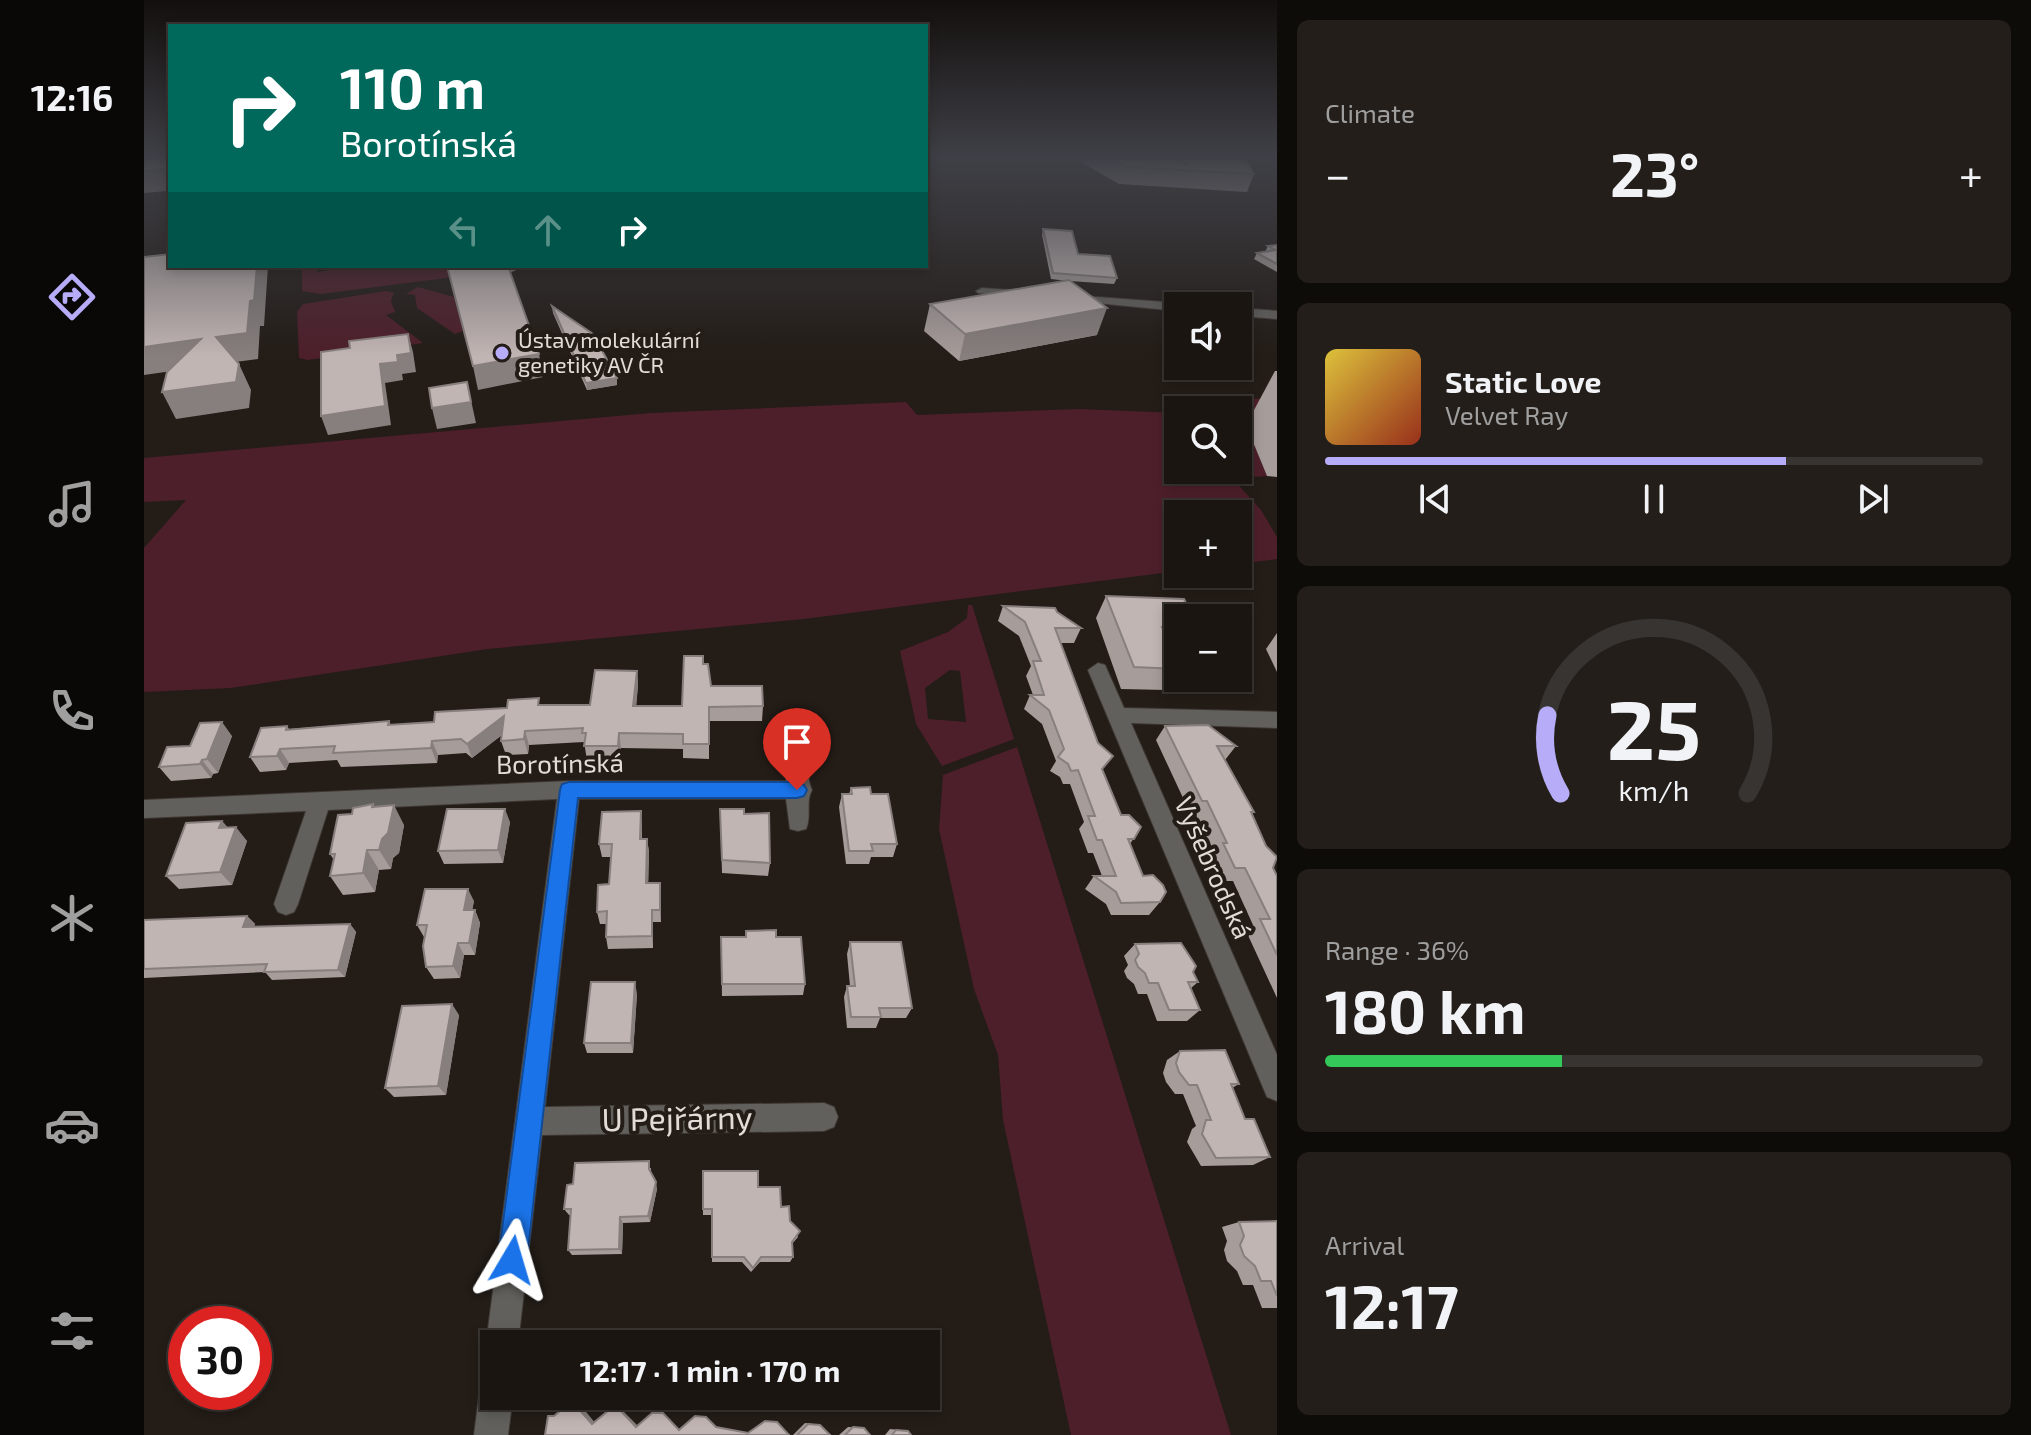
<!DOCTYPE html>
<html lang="en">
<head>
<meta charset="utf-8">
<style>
	body { margin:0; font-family:"Exo 2",sans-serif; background:#231e1a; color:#f1f3f6; height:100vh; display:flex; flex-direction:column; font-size:30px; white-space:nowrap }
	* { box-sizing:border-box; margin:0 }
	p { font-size:26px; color:#9f9f9f }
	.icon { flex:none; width:44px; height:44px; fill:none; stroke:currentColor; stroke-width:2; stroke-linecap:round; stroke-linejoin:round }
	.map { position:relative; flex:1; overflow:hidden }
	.drawer { display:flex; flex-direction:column; gap:20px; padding:20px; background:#0e0c09; width:754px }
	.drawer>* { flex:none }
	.guide { position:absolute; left:24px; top:24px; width:760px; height:244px; border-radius:0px; box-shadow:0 4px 12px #0003,0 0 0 2px #383431; background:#00695c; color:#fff; overflow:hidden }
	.buttons { position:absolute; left:1020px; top:292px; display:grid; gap:16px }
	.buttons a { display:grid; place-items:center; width:88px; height:88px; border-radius:0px; background:#1a1511; box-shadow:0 4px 12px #0003,0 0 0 2px #383431; font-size:40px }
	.speed { position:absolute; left:24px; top:1306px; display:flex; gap:16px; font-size:40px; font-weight:700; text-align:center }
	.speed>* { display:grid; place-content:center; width:104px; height:104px; border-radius:50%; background:#1a1511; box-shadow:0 4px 12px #0003,0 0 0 2px #383431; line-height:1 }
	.speed .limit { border:12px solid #d22; background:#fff; color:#111 }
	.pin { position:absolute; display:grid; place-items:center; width:68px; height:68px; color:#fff; margin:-82px -34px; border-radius:50% 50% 50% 0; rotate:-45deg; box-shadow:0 0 8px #0007 }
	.pin .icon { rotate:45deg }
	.me { position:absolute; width:88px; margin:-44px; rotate:7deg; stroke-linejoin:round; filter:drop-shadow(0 0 6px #0008) }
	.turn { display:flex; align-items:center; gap:28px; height:168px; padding:0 40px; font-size:36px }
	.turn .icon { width:104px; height:104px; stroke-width:2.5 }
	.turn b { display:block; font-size:56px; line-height:68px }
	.lanes { display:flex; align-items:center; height:76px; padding:0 40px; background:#0003; justify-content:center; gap:40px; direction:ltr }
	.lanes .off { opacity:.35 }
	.big { font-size:60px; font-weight:700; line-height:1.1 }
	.drawer .widget { flex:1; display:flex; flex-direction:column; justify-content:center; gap:12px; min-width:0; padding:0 28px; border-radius:12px; background:#231e1a }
	.drawer .dial { align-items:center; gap:0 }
	.dial svg { height:208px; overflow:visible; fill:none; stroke:#383431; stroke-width:7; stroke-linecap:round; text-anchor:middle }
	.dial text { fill:#f1f3f6; stroke:none }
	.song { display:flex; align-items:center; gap:24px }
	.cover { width:96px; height:96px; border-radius:12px; background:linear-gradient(135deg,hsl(50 70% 55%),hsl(10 70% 35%)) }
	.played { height:8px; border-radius:4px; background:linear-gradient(90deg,#b6acf8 70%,#383431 70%) }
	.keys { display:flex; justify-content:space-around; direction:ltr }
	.heat { display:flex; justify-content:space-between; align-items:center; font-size:44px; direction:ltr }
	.charge { height:12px; border-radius:6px; background:linear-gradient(90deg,#34c759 36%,#383431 0) }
	.trip { position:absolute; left:336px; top:1330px; width:460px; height:80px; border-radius:0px; background:#1a1511; box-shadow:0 4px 12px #0003,0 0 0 2px #383431; font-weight:700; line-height:80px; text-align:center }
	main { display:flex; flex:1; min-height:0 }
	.tabs { display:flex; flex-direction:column; width:144px; justify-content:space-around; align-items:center; background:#0a0807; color:#9f9f9f }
	.tabs .icon { width:56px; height:56px }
	.tabs .on { color:#b6acf8 }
	.tabs b { font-size:36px; color:#f1f3f6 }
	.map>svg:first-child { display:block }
	.green { fill:#4d1f2a; fill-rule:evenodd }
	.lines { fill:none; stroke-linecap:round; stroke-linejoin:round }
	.minor-casing { stroke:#3e3732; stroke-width:2 }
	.minor { fill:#62605c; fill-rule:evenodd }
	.wall { fill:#a69c9a }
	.shaded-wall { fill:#877f7d }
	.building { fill:#c1b5b3; stroke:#877f7d; stroke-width:2 }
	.route { fill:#1a73e8; stroke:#114b97; stroke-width:2 }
	.poi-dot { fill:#b6acf8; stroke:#231c17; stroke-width:3 }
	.labels { text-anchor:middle; stroke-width:8; stroke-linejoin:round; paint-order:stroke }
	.far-poi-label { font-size:22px; fill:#e1dcd8; stroke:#231c17; text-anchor:start }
	.street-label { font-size:26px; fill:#e1dcd8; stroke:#231c17 }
	.near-street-label { font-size:32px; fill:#e1dcd8; stroke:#231c17 }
</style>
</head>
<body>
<main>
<nav class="tabs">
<b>12:16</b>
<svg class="icon on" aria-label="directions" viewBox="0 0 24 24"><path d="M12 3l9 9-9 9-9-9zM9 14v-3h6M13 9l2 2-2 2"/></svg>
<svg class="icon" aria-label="music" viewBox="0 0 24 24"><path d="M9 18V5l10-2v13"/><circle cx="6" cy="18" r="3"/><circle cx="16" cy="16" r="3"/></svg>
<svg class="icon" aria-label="phone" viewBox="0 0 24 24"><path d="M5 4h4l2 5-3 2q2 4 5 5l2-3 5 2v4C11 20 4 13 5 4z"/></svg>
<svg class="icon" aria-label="climate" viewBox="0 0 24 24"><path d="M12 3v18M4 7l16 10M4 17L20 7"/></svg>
<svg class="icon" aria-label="car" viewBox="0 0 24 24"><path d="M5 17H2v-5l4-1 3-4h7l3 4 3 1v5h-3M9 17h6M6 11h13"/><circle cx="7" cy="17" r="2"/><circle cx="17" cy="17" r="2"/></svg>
<svg class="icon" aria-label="filters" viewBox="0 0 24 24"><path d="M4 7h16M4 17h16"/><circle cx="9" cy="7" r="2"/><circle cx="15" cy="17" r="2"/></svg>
</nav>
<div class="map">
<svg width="1133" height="1435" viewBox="0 0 1133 1435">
	<rect width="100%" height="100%" fill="#231c17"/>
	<g class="green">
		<polygon points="221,266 222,269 395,266 177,294 158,291 158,269 173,268 173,272"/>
		<polygon points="274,287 310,297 319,331 311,334 273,308 271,295 262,294"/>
		<polygon points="242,291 250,293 247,301 251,312 242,315 279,343 164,360 155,358 153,312 159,304"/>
		<polygon points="1133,397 1102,425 1123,476 1111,477 1094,448 1094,410 1075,409 1096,400"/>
		<polygon points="762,402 773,415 935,409 1034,413 1034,470 1081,470 1117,510 1133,537 1133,559 1094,564 1094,514 1034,514 1034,571 660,619 344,649 87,688 0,692 0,548 42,500 0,502 0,458 507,413"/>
		<path d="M824,605H828L870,739L798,766L772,724L756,651L804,632L823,618ZM806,670L816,671L822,722L784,719L781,688Z"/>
		<polygon points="873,747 1087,1435 927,1435 859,1120 854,1055 830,989 795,829 799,775"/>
	</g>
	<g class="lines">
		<g class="minor-casing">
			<g id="minor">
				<polygon points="838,288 882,291 888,294 882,297 834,293 832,291"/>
				<polygon points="926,295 1034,303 1039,306 1034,306 1034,311 922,300 922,296"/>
				<polygon points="1094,308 1133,311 1133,319 1094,316"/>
				<polygon points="954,663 961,665 980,708 1133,712 1133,728 987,723 1133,1055 1133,1101 1123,1097 944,670"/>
				<path d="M652,751L659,753C666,765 662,778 668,790C661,802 668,816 662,829L654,831L646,829L642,799H435L401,1107L680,1103L690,1107L694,1117L690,1127L680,1131L398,1135L374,1344H350V1357L346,1356L342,1344L413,799L184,810L154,904L150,912L142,915L134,912L130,904L162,811L0,818V800L425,781H642V759L645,753Z"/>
				<polygon points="350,1380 350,1396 369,1396 364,1435 330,1435 335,1396 340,1384"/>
			</g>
		</g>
		<use href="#minor" class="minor"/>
	</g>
	<g class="wall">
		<polygon points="926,156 1099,156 1110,174 1103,192 975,184"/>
		<polygon points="899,229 934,254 973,278 970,284 926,281 953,335 815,361 780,331 786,304 924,281 907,279 898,235"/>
		<polygon points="1133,245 1133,272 1110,259 1113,253 1121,252 1124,246"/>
		<polygon points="408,306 473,378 473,385 443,390 409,313"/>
		<polygon points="1131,371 1133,371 1133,477 1123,476 1102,425"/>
		<polygon points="962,596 1034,618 1034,649 1027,649 1034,664 1034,672 1022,690 977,689 952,618"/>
		<polygon points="859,606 913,612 937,628 930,643 917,643 959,771 977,815 997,827 986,844 999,876 1016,902 1005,915 967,915 962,904 941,889 950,876 958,876 949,853 944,853 935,829 940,822 926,784 919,784 916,777 906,771 912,761 898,724 880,709 886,695 889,695 882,676 887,666 875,636 854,621"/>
		<polygon points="1133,633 1133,672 1122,649"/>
		<polygon points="559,664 567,686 619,706 618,721 565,721 565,759 539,758 539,749 477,748 476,761 443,760 440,742 385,745 384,754 362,755 357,741 358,735 328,758 322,753 294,755 293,763 197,767 193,760 145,763 142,770 116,772 106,757 143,726 145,729 245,721 247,725 290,722 363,708 396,705 446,705 493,671 494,685 492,706 538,706"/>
		<polygon points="1021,726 1092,746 1081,760 1110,812 1108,814 1133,876 1133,998 1102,931 1109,925 1089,881 1079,881 1067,856 1070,852 1052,815 1047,815 1012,740"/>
		<polygon points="88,736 74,773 69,774 67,778 27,781 15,767 46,746"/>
		<polygon points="707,788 727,794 753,844 749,857 727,857 725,864 702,864 695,807 698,794 705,794"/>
		<polygon points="229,804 230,806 260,825 255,853 249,858 247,869 235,870 231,892 199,895 186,876 190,860 186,854 208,814"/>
		<polygon points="576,809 600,814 626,863 624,876 578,873"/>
		<polygon points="78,821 84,828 103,841 88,885 35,889 22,876"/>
		<polygon points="366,822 359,863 300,864 294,851"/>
		<polygon points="498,824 498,839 503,839 505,852 504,883 516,883 517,922 509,922 509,948 464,949 462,937 462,924 456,924 453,912 465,884 467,857 458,857 455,844"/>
		<polygon points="330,901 328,910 331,910 336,923 331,955 320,955 316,978 290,979 282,967 280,937 273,925"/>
		<polygon points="103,916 111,924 110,927 206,924 212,932 201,977 128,980 121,972 0,978 0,920"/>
		<polygon points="577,937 632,937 661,984 659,995 578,996"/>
		<polygon points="706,942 768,1008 762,1018 736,1018 732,1028 703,1028 700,997 703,986 706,986 703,954"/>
		<polygon points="991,944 1049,972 1054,982 1047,988 1056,1010 1043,1021 1013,1021 1003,994 994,994 990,984 983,978 980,971 984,965 980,956"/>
		<polygon points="493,994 489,1053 443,1053 440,1043"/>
		<polygon points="315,1015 302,1095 250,1097 241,1088"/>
		<polygon points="1036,1051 1095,1084 1088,1088 1101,1119 1126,1157 1109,1165 1057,1166 1043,1142 1048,1129 1052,1126 1039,1094 1031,1094 1022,1082 1019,1073 1023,1060"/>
		<polygon points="507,1168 507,1173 513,1189 506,1222 479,1223 478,1254 428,1255 424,1250 427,1215 425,1215 420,1209 429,1184"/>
		<polygon points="559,1171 614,1187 637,1207 646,1221 654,1237 648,1244 649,1257 646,1262 616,1262 607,1272 598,1262 568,1262 568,1215 559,1215"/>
		<polygon points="1133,1221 1133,1308 1118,1308 1109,1285 1099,1285 1093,1271 1083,1261 1080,1250 1083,1241 1078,1227 1095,1222"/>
		<polygon points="661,1423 676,1425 686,1435 649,1435"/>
		<polygon points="704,1427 720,1428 726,1435 695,1435"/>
		<polygon points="746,1429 764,1431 767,1435 741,1435"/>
	</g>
	<g class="shaded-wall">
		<polygon points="26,168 26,197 23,191 0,193 0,171"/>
		<polygon points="113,266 124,266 120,326 116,326 114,359 84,363 72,337 106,301"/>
		<polygon points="361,266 382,266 363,274"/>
		<polygon points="963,308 953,335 815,361 821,334"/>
		<polygon points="264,334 269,352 272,372 258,374 259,380 241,383 247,425 184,435 177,416 236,364 253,355"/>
		<polygon points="57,339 70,365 0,375 0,347"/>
		<polygon points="395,354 399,377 334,390 329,366"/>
		<polygon points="95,364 107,390 105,408 32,419 18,392"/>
		<polygon points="473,378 473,385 443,390 442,383"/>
		<polygon points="323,382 332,423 293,429 288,408"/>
		<polygon points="493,671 494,685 491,720 489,706"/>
		<polygon points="360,716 364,730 328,758 323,744"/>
		<polygon points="78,722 88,736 74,773 63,759"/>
		<polygon points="381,731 385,745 384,754 380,739"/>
		<polygon points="475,733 477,748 476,761 474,746"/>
		<polygon points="288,741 294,755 293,763 287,748"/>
		<polygon points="136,749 145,763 142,770 133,756"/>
		<polygon points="58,760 69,774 67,778 56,764"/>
		<polygon points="250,805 260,825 255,853 249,858 247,869 235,850 238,839"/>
		<polygon points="361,809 366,822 359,863 354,850"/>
		<polygon points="497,811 498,824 497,852 496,839"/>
		<polygon points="78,821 89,834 75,828"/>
		<polygon points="92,827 103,841 88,885 76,872"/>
		<polygon points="503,839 505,852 504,896 502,883"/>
		<polygon points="223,850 235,870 231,892 219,873"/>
		<polygon points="516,883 517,895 517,922 516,910"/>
		<polygon points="324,889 330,901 326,923 320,910"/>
		<polygon points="331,910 336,923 331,955 325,943"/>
		<polygon points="508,910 509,922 509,948 508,936"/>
		<polygon points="103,916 111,924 107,935 99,927"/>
		<polygon points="206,924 212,932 201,977 194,970"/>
		<polygon points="314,943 320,955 316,978 309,966"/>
		<polygon points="491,982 493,994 489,1053 487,1043"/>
		<polygon points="308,1004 315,1015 302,1095 294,1086"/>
		<polygon points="512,1182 513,1189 506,1222 504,1216"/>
		<polygon points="476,1217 479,1223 478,1254 475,1249"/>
		<polygon points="433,1407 438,1407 452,1424 448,1424"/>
		<polygon points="476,1410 479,1411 494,1426 492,1427"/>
	</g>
	<g class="building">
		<polygon points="0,156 26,156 26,168 0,171"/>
		<polygon points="962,156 1024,156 1043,165 1038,156 1099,156 1110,174 981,167"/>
		<polygon points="899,229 928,231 934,254 966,256 973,278 909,273"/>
		<polygon points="1133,245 1133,264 1113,253 1132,250 1124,246"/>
		<polygon points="26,254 26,266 113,266 110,300 106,301 103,333 72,337 95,364 92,382 18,392 23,372 57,339 0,347 0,257"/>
		<polygon points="303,266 364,266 395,354 329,366"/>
		<polygon points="925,280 963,308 821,334 786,304"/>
		<polygon points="408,306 449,334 473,378 442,383"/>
		<polygon points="264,334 267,353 253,355 254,362 236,364 241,406 177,416 177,352 206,348 205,341"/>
		<polygon points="323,382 327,402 288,408 285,388"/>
		<polygon points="962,596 1040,599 1050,618 1034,618 1034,627 1018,627 1034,664 1034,669 990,667"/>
		<polygon points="859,606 911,608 913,612 937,628 911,628 954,743 969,756 958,769 977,815 985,815 997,827 990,839 984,839 999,876 1009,875 1019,885 1022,892 1016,902 977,903 972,892 950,876 972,876 958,840 953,840 944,816 951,816 934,770 927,771 924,764 914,757 920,749 905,710 886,695 900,695 889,661 897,661 881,622"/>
		<polygon points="540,656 559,656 559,664 564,664 567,686 618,686 619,706 565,707 565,744 539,744 539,734 475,733 474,746 440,746 442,733 438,733 439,728 381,731 380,739 357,741 360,716 323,744 317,739 288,741 287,748 189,753 191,746 136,749 133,756 106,757 117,728 143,726 142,730 245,721 244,725 290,722 291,712 363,708 364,700 395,698 394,705 446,705 451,670 493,671 489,706 538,706"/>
		<polygon points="78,722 63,759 58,760 56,764 15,767 23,747 46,746 56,723"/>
		<polygon points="1064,725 1092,746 1073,746 1110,812 1107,812 1122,846 1133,857 1129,868 1133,876 1133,955 1116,919 1126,919 1101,868 1091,868 1079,843 1083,843 1063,801 1058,801 1021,726"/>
		<polygon points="726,787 727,794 744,794 753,844 727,844 729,851 705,851 698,794 708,794 707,788"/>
		<polygon points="229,804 228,807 250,805 244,833 238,839 235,850 223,850 219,873 186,876 191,854 186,854 194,815 208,814 209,808"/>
		<polygon points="303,809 361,809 354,850 294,851"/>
		<polygon points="576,809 600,809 600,814 625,813 626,863 578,860"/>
		<polygon points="497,811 496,839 503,839 502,883 516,883 516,910 508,910 508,936 462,937 463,911 453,912 454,885 465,884 468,844 455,844 458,812"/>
		<polygon points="78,821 75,828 92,827 76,872 22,876 42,823"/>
		<polygon points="281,889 324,889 320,910 331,910 325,943 314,943 309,966 282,967 279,946 283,925 273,925"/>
		<polygon points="103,916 99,927 206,924 194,970 120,972 123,964 0,969 0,920"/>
		<polygon points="632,930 632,937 657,937 661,984 578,984 577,937 602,937 602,931"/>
		<polygon points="706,942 757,942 768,1008 735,1008 737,1017 707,1017 703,986 711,986"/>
		<polygon points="1037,943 1052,966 1049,972 1054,982 1044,982 1056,1010 1025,1010 1014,983 1005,983 1001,973 994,967 991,960 995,954 991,944"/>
		<polygon points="447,982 491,982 487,1043 440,1043"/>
		<polygon points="308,1004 294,1086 241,1088 258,1006"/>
		<polygon points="1081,1050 1095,1084 1087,1084 1101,1119 1110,1119 1126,1157 1072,1158 1058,1134 1062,1120 1067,1120 1053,1085 1045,1085 1035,1072 1032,1063 1036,1051"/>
		<polygon points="505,1161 505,1169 512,1182 504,1216 476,1217 475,1249 424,1250 427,1209 420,1209 423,1185 429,1184 431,1163"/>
		<polygon points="559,1171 614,1171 614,1187 636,1187 637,1207 645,1206 646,1221 656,1231 648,1242 649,1257 617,1257 609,1268 600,1257 568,1257 568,1209 559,1209"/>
		<polygon points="1133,1221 1133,1296 1127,1281 1117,1281 1111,1266 1100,1256 1096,1245 1100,1236 1095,1222"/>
		<polygon points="422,1406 433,1407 448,1424 465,1410 476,1410 492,1427 508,1413 519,1413 535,1430 551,1416 562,1417 572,1427 604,1433 621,1421 633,1422 645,1435 401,1435 404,1416 410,1416"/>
		<polygon points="664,1424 676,1425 686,1435 653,1435"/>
		<polygon points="709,1427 720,1428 726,1435 701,1435"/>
		<polygon points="752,1430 764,1431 767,1435 748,1435"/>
	</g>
	<linearGradient id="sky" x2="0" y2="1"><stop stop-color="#130f0d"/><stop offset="0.44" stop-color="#3f4047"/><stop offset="1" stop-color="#3f4047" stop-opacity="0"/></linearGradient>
	<rect width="1133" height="357" fill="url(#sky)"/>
	<polygon class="route" points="425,782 653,782 660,785 663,790 660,796 653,798 434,798 383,1260 378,1270 368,1274 358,1270 354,1260 416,790 418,784"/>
	<circle class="poi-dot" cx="358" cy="353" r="8"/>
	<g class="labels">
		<g class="far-poi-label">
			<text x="374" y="348">Ústav molekulární<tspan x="374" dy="25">genetiky AV ČR</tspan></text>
		</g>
		<g class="street-label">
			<text transform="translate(416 764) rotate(-1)" y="9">Borotínská</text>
			<text transform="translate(1069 868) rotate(66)" y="9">Vyšebrodská</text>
		</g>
		<g class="near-street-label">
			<text transform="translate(533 1119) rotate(-1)" y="11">U Pejřárny</text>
		</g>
	</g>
</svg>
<div class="buttons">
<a><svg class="icon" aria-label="sound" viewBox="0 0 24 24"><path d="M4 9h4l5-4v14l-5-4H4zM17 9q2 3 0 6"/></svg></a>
<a><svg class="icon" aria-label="search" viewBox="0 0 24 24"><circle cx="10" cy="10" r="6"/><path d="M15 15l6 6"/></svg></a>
<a>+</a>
<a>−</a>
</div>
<div class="speed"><div class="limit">30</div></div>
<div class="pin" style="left:653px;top:790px;background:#d93025"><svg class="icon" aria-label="arrive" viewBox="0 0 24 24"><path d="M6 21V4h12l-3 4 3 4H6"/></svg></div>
<svg class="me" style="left:368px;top:1260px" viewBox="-20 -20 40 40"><path d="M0-17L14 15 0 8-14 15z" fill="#1a73e8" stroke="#fff" stroke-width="4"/></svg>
<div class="trip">12:17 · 1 min · 170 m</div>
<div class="guide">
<div class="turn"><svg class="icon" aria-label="right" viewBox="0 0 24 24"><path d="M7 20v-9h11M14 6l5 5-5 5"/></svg><div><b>110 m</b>Borotínská</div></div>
<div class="lanes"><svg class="icon off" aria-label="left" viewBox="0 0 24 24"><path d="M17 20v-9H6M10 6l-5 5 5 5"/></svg><svg class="icon off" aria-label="ahead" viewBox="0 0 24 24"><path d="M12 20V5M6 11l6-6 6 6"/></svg><svg class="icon" aria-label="right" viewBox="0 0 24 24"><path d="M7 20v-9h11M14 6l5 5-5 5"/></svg></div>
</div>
</div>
<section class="drawer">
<div class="widget"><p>Climate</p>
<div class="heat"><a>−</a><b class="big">23°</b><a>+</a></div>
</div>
<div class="widget">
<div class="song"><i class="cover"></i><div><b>Static Love</b><p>Velvet Ray</p></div></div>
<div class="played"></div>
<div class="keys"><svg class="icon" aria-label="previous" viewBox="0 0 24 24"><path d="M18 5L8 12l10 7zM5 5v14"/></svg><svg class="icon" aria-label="pause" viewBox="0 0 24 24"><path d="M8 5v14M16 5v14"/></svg><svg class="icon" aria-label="next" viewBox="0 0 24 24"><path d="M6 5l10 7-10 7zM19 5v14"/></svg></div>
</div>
<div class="widget dial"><svg viewBox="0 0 100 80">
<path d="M14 69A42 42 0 1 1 86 69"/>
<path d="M14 69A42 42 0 0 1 9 39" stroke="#b6acf8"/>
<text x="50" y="56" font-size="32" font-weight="700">25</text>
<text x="50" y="72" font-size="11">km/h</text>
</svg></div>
<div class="widget"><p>Range · 36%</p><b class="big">180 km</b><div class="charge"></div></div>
<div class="widget"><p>Arrival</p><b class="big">12:17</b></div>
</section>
</main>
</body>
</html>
